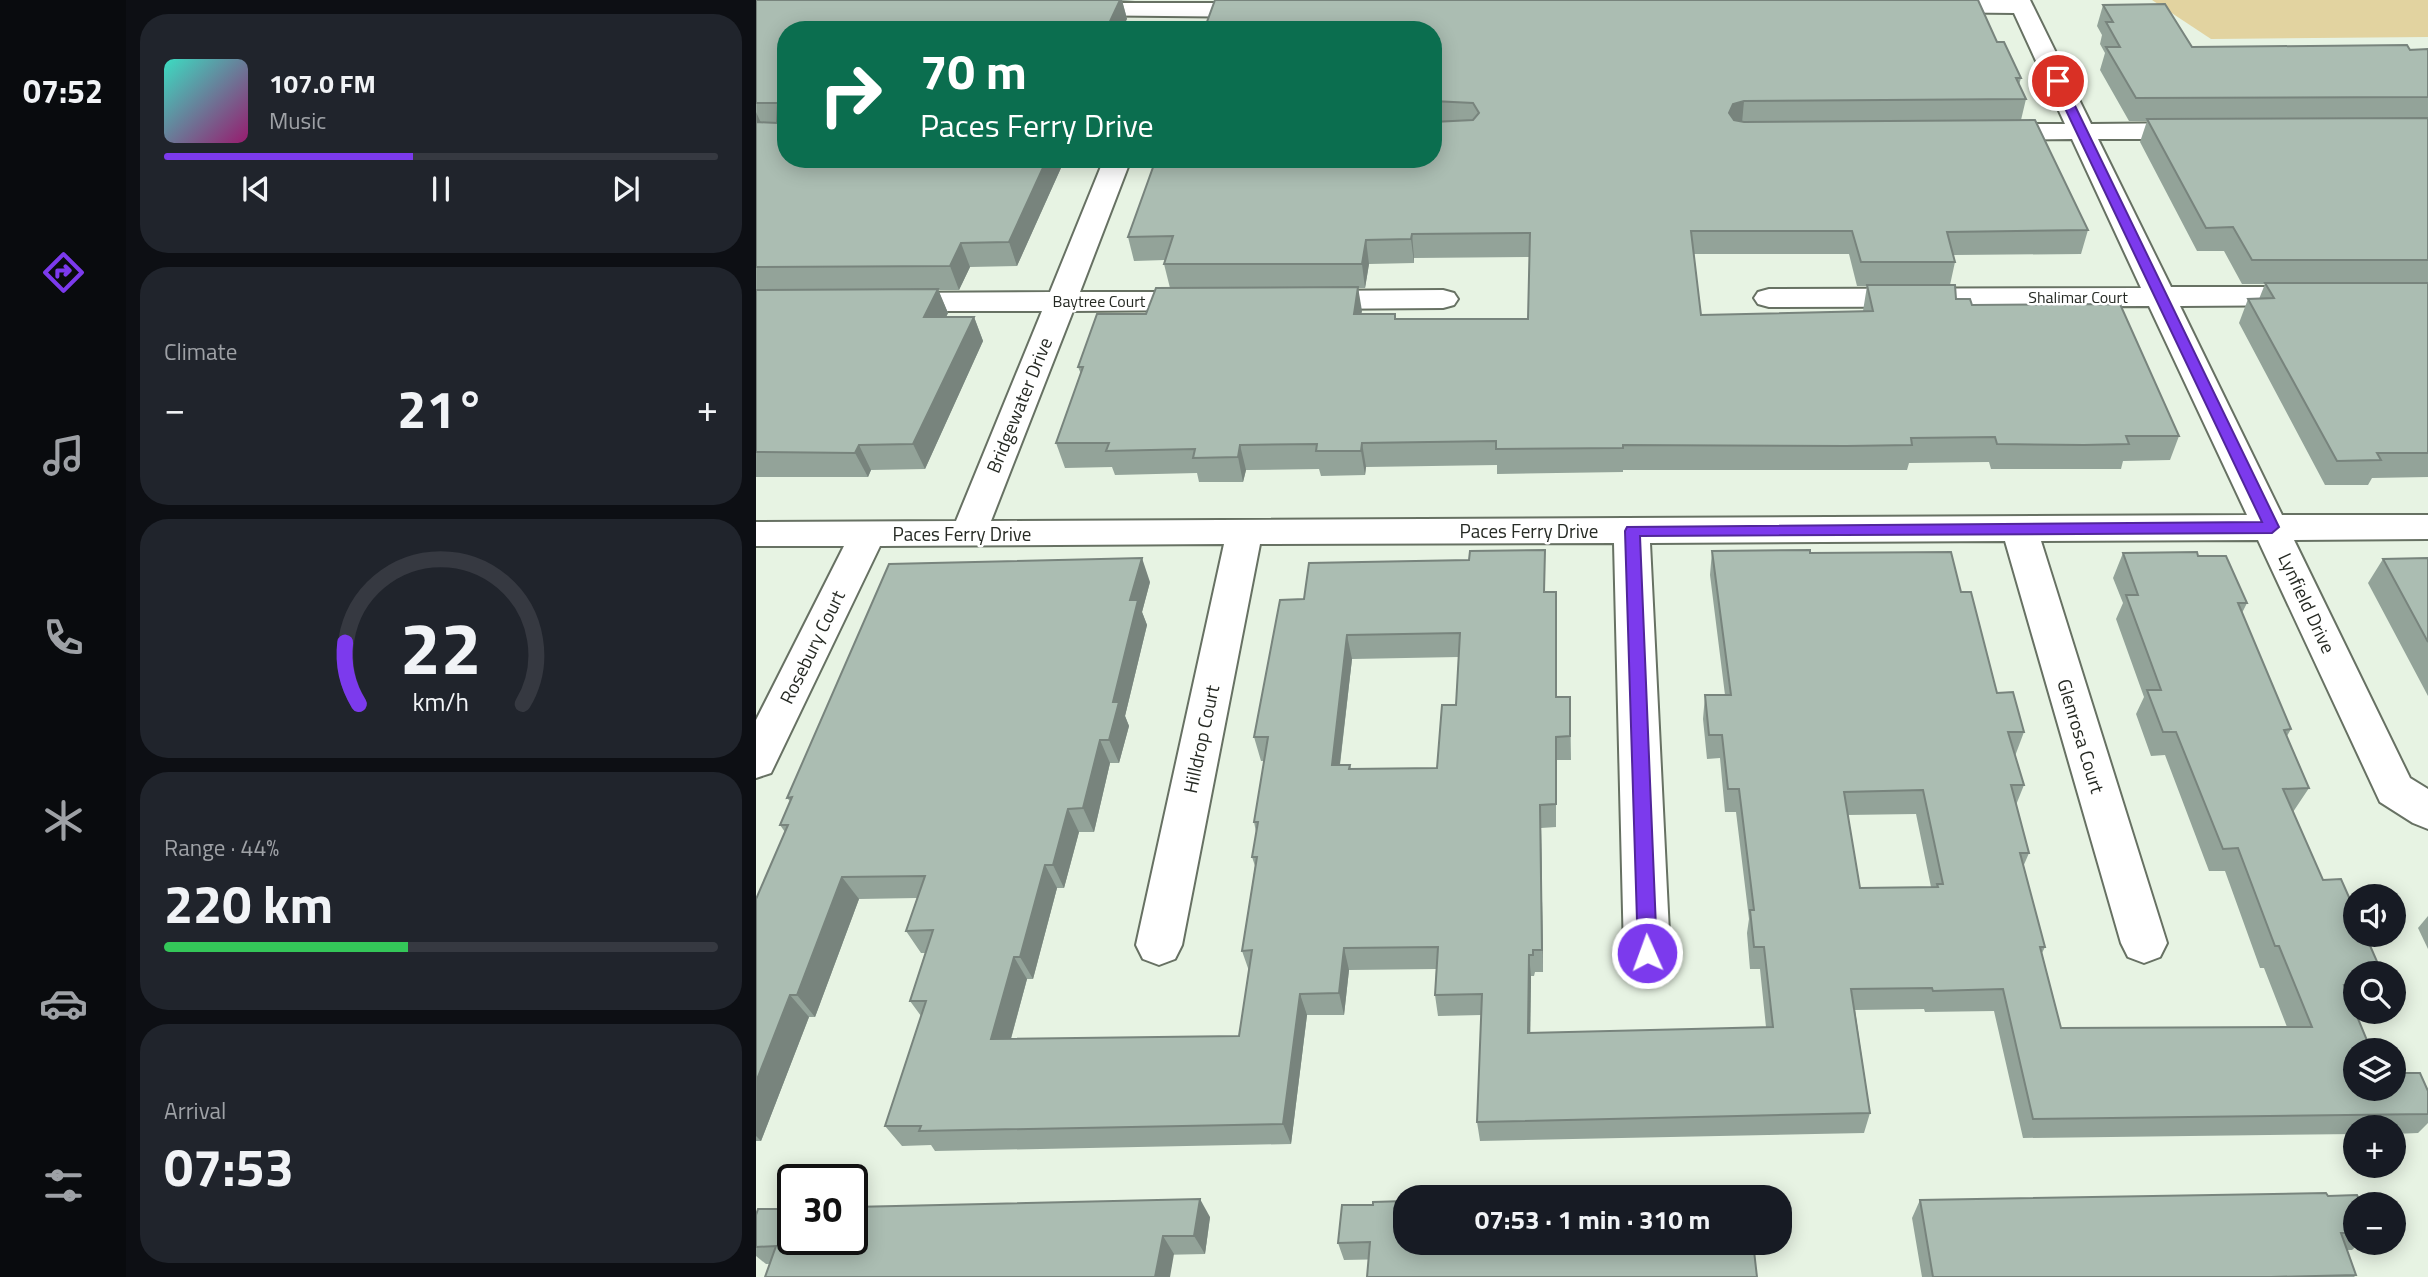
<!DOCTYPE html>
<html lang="en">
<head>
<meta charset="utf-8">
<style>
	body { margin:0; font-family:"Titillium Web",sans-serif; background:#20242c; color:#f1f3f6; height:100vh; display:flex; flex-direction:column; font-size:26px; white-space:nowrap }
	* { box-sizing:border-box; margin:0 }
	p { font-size:23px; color:#9ea1a6 }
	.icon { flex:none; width:38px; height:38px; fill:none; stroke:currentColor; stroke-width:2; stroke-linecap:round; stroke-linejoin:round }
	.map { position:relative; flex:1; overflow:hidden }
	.panel { display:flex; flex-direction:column; gap:14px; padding:14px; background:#0d0f14; width:630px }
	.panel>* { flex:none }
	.guide { position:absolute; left:21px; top:21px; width:665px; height:147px; border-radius:28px; box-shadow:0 4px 18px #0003; background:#0b6e4f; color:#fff; overflow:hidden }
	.fabs { position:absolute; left:1587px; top:884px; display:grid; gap:14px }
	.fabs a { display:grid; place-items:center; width:63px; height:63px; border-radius:50%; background:#171b24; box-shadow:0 4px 18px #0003; font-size:35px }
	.speed { position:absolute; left:21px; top:1164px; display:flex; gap:14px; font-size:35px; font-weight:700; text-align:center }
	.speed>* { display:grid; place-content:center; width:91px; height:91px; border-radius:50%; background:#171b24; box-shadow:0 4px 18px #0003; line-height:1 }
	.speed .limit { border:4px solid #111; border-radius:10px; background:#fff; color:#111 }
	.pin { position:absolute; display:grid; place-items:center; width:60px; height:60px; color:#fff; margin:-30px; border:4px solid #fff; border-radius:50%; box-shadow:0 2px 7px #0007 }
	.me { position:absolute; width:77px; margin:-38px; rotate:358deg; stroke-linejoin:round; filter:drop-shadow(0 0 5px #0008) }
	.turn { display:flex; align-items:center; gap:24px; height:147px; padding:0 28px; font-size:32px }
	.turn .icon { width:91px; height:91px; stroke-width:2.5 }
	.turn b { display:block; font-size:49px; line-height:60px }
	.big { font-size:52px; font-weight:700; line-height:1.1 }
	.panel .tile { flex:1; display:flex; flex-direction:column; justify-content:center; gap:10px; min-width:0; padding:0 24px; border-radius:28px; background:#20242c }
	.panel .dial { align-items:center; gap:0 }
	.dial svg { height:182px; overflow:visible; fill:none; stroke:#363941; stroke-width:7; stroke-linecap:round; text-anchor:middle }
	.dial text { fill:#f1f3f6; stroke:none }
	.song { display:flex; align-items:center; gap:21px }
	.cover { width:84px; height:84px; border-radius:10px; background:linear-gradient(135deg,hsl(170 70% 55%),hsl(320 70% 35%)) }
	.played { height:7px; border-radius:4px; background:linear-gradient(90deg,#7c3aed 45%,#363941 45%) }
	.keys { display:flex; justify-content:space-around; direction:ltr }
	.heat { display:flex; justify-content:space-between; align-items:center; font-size:38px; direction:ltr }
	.charge { height:10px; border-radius:5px; background:linear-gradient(90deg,#34c759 44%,#363941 0) }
	.trip { position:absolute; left:637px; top:1185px; width:399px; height:70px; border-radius:28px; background:#171b24; box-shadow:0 4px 18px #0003; font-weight:700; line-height:70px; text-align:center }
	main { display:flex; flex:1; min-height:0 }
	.tab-bar { display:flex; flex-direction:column; width:126px; justify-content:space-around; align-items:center; background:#090b0e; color:#9ea1a6 }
	.tab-bar .icon { width:49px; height:49px }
	.tab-bar .current { color:#7c3aed }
	.tab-bar b { font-size:32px; color:#f1f3f6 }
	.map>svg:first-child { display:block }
	.green { fill:#e2d3a0 }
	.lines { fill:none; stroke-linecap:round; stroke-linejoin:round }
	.street-casing { stroke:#677163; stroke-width:4 }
	.street { fill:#fff; fill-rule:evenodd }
	.wall { fill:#93a399; fill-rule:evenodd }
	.shaded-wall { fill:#78847d }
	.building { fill:#abbdb2; stroke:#78847d; stroke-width:2; fill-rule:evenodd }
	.route { fill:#7c3aed; stroke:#51269a; stroke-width:2 }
	.labels { text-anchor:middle; stroke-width:5; stroke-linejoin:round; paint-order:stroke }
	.far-street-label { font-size:16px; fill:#262a24; stroke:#fff }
	.street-label { font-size:19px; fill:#262a24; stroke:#fff }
</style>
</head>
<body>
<main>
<nav class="tab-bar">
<b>07:52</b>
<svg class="icon current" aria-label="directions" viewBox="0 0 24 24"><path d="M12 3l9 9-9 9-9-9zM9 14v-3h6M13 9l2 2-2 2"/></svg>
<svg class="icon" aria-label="music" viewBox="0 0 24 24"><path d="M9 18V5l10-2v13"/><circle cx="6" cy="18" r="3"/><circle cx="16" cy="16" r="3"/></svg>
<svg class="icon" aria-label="phone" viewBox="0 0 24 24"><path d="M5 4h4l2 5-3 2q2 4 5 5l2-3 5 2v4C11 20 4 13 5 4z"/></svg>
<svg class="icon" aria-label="climate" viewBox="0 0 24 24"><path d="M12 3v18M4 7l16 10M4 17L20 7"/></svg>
<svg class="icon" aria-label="car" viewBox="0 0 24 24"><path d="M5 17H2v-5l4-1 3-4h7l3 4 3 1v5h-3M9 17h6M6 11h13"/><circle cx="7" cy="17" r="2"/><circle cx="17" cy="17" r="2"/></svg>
<svg class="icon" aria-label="filters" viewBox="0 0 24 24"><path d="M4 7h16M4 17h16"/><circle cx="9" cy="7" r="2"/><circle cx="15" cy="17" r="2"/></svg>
</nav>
<section class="panel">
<div class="tile">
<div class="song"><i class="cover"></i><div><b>107.0 FM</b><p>Music</p></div></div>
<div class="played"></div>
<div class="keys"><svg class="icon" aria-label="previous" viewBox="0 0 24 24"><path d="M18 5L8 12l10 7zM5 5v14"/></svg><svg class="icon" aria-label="pause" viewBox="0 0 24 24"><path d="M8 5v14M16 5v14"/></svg><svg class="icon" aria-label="next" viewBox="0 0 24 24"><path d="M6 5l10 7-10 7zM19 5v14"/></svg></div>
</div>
<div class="tile"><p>Climate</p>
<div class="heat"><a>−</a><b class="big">21°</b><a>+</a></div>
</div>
<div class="tile dial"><svg viewBox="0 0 100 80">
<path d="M14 69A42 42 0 1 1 86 69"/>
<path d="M14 69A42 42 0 0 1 8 42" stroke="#7c3aed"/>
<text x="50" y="56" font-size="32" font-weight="700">22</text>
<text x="50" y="72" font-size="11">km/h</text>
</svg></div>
<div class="tile"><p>Range · 44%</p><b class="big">220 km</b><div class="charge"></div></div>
<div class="tile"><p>Arrival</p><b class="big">07:53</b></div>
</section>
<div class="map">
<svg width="1672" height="1277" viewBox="0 0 1672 1277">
	<rect width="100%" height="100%" fill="#e7f3e3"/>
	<polygon class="green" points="1396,0 1672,0 1672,37 1455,39"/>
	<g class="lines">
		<g class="street-casing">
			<g id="street">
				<polygon points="1173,0 1274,0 1335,124 1439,123 1448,125 1452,131 1448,137 1439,139 1342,139 1415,287 1554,287 1565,290 1569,296 1565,302 1554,305 1424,306 1526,515 1672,515 1672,539 1538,540 1654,778 1672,789 1672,829 1657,823 1624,802 1502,540 1285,541 1411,943 1404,957 1388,963 1372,957 1365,943 1249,541 894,543 914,953 907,968 891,974 875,968 868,953 858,543 504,544 426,945 419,959 403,965 387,959 380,945 468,544 124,546 15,773 0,778 0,720 88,546 0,546 0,522 200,521 286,311 135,311 124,308 120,302 124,296 135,293 294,292 348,159 375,159 324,292 446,292 457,295 461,301 457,307 446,310 317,311 235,521 1491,515 1393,306 1013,307 1002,304 998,298 1002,292 1013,289 1385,288 1316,139 1233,140 1224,138 1220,132 1224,126 1233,124 1309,124 1258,13 1165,12 1161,7 1165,2"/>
				<polygon points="317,3 508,3 516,5 520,10 516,15 508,17 309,15 305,10 309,5"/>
				<polygon points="687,290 698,293 702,299 698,305 687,308 552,309 541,306 537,300 541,294 552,291"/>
			</g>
		</g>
		<use href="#street" class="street"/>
	</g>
	<g class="wall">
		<polygon points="0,0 379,0 366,1 371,19 30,159 309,159 261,266 214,267 203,290 182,290 192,313 190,317 218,317 227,341 169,469 115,470 112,477 0,477"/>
		<polygon points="1347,5 1436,47 1672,49 1672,477 1616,478 1612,485 1569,485 1483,323 1492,299 1503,299 1509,284 1486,284 1468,251 1441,251 1384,142 1391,121 1373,121 1344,70 1349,53 1344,44 1346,35 1341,26"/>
		<path d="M677,30L1241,42L1265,78L1263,85L1270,99L1265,120L1332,230L1325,254L1197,255L1199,262L1194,285L1200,299L1216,305L1423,436L1414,460L1367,461L1365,469H1235L1233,462L1153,463L1151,470H867V472L741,474V465L610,467L609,475L565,476L563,469L490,470L487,482H443L441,473L359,475L356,467L309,468L300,443L325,374L322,367L390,314L414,288L408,264L409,260L378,261L372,237L677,159ZM938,254H1093L1101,286H1111L1107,311L945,315ZM773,257L772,319H640L639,314H605L602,288H609L613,264L658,263V258Z"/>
		<path d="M789,550V592H800L801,697H814L815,760H800V827L785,828L787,972H779L778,976H775L774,1033L1010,1027L1004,969H994L991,933L993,919L980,812H969L964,758L951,759L947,719L949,695H969L954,575L956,551L1054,553L1205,592L1241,693L1268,732L1259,756L1268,785L1260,805L1273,853L1267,867L1289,947L1286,953L1305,1028L1531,1027L1508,968H1504L1469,871H1453L1409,755L1395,756L1380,714L1388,697L1360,619L1367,603L1357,578L1367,553L1442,556L1491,603L1486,613L1535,729L1531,736L1553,788L1537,812L1600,973V1006H1597L1600,1088L1672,1091V1123L1662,1133L1638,1134V1127H1600V1134L1267,1138L1238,1011L1169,1012L1168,1009L1099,1010L1114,1113L1108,1133L724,1141L721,1122L725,1015L682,1016L679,995L680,969L593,970L588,1015H551L535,1144L179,1151L175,1145L146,1146L129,1126L165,1016L154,1001L169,953H165L150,931L161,898L103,899L59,1017H53L5,1141H0V899L29,832L24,825L34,801L31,798L394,582L386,612L391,625L369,716L373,726L363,763H354L338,832H323L308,888H301L277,979H271L255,1039L483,1036L493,971L486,951L499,866L496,857L500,832L498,822L508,761H505L498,737L548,599L713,560ZM703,657L700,705L681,768L595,769L594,765H584L596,659ZM1160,814L1175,887L1104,888L1091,815Z"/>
		<polygon points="1672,558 1672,696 1612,583 1627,559"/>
		<polygon points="1672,916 1672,949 1662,928"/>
		<polygon points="1572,1196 1600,1204 1600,1242 1605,1242 1596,1250 1591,1250 1600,1275 1598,1277 1166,1277 1156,1218 1164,1200"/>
		<polygon points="1024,1201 1027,1234 1022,1251 588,1260 582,1243 586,1205 649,1242 1024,1242"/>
		<polygon points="0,1215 454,1217 449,1254 10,1264 0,1256"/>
	</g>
	<g class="shaded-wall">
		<polygon points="364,0 366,0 371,19 366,30 350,30"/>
		<polygon points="988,101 986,123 975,127 973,113 977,104"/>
		<polygon points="0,112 6,125 0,128"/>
		<polygon points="291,159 309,159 261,266 253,242"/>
		<polygon points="656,234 658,258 658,263 655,239"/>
		<polygon points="610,240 613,264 609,288 606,264"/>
		<polygon points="205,243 214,267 203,290 194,266"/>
		<polygon points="602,287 606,311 601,339 598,314"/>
		<polygon points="182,289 192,313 178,341 168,317"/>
		<polygon points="218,317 227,341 169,469 157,444"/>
		<polygon points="606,443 610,467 609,475 605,451"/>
		<polygon points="103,445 115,470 112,477 99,453"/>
		<polygon points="484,445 490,470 487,482 482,457"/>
		<polygon points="386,558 394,582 386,612 391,625 369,716 373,726 363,763 353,740 357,702 374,600"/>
		<polygon points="591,635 596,659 581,788 576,765"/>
		<polygon points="344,740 354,763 338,832 327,808"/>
		<polygon points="784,805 785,828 787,972 786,950"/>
		<polygon points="312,809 323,832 308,888 297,865"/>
		<polygon points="289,865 301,888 277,979 264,957"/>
		<polygon points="86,877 103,899 59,1017 41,995"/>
		<polygon points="588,948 593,970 588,1015 583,993"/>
		<polygon points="773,955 775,976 774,1053 772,1033"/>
		<polygon points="258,957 271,979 249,1060 235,1039"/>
		<polygon points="544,994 551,1015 535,1144 527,1124"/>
		<polygon points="34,995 53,1017 5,1141 0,1136 0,1082"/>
		<polygon points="444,1199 454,1217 449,1254 438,1236"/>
		<polygon points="407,1236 418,1254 414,1277 399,1277"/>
	</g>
	<g class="building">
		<polygon points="0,0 364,0 350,30 30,30 30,159 291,159 253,242 205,243 194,266 0,267 0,122 21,123 22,103 0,103"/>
		<polygon points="459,0 1222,0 1241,42 1248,42 1265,78 1260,78 1270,99 988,101 977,104 973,113 978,120 988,122 1279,120 1332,230 1191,232 1199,262 1105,262 1096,231 935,231 945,315 1117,311 1111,285 1199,285 1200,299 1214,299 1216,305 1364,304 1423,436 1370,436 1373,444 1328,445 1241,444 1239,437 1155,438 1156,445 1090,446 867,445 867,448 740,449 740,441 606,443 605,451 560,451 561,444 484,445 482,457 437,458 439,449 350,451 353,443 300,443 327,367 322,367 341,314 390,314 400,288 602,287 598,314 639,314 639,319 772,319 774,233 656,234 655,239 610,240 606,264 408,264 417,236 372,237 400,159 677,159 677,122 717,120 723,113 717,103 677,101 677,30 448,30"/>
		<polygon points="1409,4 1436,47 1651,45 1654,50 1672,49 1672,97 1380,98 1350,47 1364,47 1350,22 1357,22 1347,5"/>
		<polygon points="1672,118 1672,260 1496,260 1477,227 1450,228 1391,119"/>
		<polygon points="1509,283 1672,283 1672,453 1621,453 1625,460 1581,461 1492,299 1518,298"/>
		<polygon points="182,289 168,317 218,317 157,444 103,445 99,453 0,452 0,290"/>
		<path d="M789,550L788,592H800V697H814V736L800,737V804L784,805L786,950H777V955H773L772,1033L1017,1027L1008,947H998L994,910H998L983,789H972L966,735H953L949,695H975L956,551L1054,550V553L1195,552L1205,592H1215L1241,693L1257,692L1268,732H1252L1268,785H1255L1273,853H1264L1289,947H1284L1305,1028L1556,1027L1523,946H1519L1482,848L1467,849L1420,732H1407L1391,690H1405L1370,595H1382L1367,553L1441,552L1442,556H1470L1491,603H1482L1535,729L1528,730L1553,788L1527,789L1567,880L1585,879L1600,913V934H1609L1626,973H1600V985H1588L1615,1050H1600V1088H1638V1073H1664L1672,1091V1114L1277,1119L1247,989L1177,991L1176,988L1095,989L1114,1113L721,1122L726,994L679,995L682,947L588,948L583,993L544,994L527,1124L163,1131L165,1126H129L170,1001H154L177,930L150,931L169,876L86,877L41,995H34L0,1082V899L32,825H24L36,797L31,798L133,564L386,558L374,600H382L357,702H363L353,740H344L327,808L312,809L297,865H289L264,957H258L235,1039L483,1036L496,950L486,951L501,857H496L502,822H498L512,737H498L524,600L548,599L553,563L713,560L714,551ZM704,633L700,705H686L681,768L593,769L594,765H576L591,635ZM1167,790L1187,884H1181L1182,887L1104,888L1088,792Z"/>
		<polygon points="1672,558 1672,642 1627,559"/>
		<polygon points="1023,1193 1023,1197 844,1197"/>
		<polygon points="1570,1193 1572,1196 1601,1195 1605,1204 1600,1204 1600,1233 1585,1233 1600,1275 1515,1277 1177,1277 1164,1200"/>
		<polygon points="444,1199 438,1236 407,1236 399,1277 9,1277 20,1246 0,1247 0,1215 2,1209 37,1209 37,1239 96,1239 96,1207"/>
		<polygon points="649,1201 649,1242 997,1242 1001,1277 611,1277 614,1242 582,1243 586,1205 617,1205 617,1202"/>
		<polygon points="1024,1201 1027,1234 1024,1234"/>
	</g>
	<polygon class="route" points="1302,78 1307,81 1523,527 1516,533 884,536 901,953 898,959 891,962 885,959 882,953 869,531 871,527 1506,522 1296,81"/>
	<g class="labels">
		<g class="far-street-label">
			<text x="1322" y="303">Shalimar Court</text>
			<text x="343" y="307">Baytree Court</text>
		</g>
		<g class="street-label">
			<text transform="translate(263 405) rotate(-68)" y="7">Bridgewater Drive</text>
			<text x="773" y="538">Paces Ferry Drive</text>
			<text x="206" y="541">Paces Ferry Drive</text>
			<text transform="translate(1551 603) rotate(65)" y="7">Lynfield Drive</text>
			<text transform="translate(56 647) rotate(-64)" y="7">Rosebury Court</text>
			<text transform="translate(1325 736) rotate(73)" y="7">Glenrosa Court</text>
			<text transform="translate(445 739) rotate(-78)" y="7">Hilldrop Court</text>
		</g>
	</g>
</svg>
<div class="fabs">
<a><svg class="icon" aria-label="sound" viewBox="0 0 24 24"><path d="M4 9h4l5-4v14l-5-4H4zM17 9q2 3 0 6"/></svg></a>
<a><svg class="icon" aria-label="search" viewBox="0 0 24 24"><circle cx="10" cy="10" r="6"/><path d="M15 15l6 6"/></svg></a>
<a><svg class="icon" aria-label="layers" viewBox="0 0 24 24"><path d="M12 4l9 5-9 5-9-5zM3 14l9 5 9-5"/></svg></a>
<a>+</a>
<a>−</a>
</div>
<div class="speed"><div class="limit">30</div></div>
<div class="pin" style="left:1302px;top:81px;background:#d93025"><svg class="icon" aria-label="arrive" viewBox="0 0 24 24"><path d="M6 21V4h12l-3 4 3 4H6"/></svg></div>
<svg class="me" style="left:891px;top:953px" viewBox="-20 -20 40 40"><circle r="17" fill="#7c3aed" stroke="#fff" stroke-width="3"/><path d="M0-11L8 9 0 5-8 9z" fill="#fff"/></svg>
<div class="trip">07:53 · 1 min · 310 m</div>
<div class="guide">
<div class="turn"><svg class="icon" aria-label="right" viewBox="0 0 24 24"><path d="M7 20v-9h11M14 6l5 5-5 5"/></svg><div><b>70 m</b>Paces Ferry Drive</div></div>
</div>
</div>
</main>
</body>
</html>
